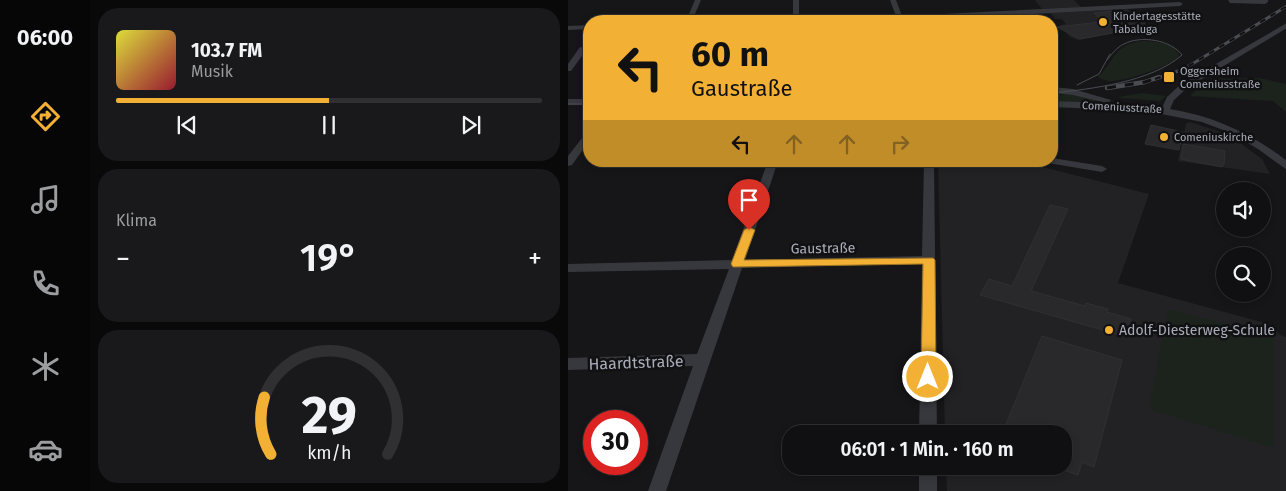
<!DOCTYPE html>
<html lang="de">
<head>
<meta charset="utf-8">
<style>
	body { margin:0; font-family:"Fira Sans",sans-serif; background:#19191b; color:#f1f3f6; height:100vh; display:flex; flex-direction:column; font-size:19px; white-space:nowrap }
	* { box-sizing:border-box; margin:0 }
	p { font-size:16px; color:#9c9d9f }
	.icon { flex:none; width:28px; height:28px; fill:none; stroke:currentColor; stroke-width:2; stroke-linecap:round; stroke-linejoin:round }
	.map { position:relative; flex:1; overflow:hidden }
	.details { display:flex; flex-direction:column; gap:8px; padding:8px; background:#09090a; width:478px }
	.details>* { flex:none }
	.hud { position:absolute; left:15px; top:15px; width:475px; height:152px; border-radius:20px; box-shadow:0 2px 8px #0003,0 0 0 1px #303032; background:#f2b134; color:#111; overflow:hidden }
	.controls { position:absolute; left:648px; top:182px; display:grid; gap:10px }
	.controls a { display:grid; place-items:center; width:55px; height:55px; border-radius:50%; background:#101012; box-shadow:0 2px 8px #0003,0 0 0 1px #303032; font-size:25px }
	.speed { position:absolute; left:15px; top:410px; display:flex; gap:10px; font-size:25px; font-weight:700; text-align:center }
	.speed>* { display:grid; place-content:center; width:65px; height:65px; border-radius:50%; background:#101012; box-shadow:0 2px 8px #0003,0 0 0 1px #303032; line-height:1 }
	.speed .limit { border:8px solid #d22; background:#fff; color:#111 }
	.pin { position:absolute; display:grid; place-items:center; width:42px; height:42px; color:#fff; margin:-51px -21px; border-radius:50% 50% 50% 0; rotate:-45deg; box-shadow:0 0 5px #0007 }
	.pin .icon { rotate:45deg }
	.me { position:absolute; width:55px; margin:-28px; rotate:0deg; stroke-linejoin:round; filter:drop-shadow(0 0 4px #0008) }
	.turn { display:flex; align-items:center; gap:18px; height:105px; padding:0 25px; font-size:22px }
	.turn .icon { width:65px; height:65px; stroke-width:2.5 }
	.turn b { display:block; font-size:35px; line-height:42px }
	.lanes { display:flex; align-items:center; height:48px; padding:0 25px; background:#0003; justify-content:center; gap:25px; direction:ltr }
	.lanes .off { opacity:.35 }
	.big { font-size:38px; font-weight:600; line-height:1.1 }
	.details .card { flex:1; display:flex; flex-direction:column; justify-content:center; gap:8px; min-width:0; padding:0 18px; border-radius:20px; background:#19191b }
	.details .dial { align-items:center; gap:0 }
	.dial svg { height:130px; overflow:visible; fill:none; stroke:#303032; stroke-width:7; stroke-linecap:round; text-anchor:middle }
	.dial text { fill:#f1f3f6; stroke:none }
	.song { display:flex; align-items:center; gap:15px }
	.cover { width:60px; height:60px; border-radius:8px; background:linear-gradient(135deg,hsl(60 70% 55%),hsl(350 70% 35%)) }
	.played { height:5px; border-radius:2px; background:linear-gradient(90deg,#f2b134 50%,#303032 50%) }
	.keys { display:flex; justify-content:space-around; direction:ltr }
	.heat { display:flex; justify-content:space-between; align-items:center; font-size:28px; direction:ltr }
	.trip { position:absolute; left:214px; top:425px; width:290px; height:50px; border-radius:20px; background:#101012; box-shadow:0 2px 8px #0003,0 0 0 1px #303032; font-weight:600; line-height:50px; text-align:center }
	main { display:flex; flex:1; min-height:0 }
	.menu { display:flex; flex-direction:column; width:90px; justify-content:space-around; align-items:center; background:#060607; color:#9c9d9f }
	.menu .icon { width:35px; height:35px }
	.menu .selected { color:#f2b134 }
	.menu b { font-size:22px; color:#f1f3f6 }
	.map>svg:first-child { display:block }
	.built { fill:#222225 }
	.green { fill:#1c231d }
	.building { fill:#29292c; stroke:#303034 }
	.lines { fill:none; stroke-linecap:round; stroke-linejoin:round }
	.minor { fill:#37383d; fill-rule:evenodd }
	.tram { stroke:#4a4c52; stroke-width:1 }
	.rail-far1-casing { stroke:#4a4c52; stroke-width:3 }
	.rail-casing { stroke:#4a4c52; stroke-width:4.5 }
	.rail-far1 { stroke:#111113; stroke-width:2; stroke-dasharray:6; stroke-linecap:butt }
	.rail { stroke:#111113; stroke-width:3; stroke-dasharray:9; stroke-linecap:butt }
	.route { fill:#f2b134; stroke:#9d7322 }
	.poi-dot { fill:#f2b134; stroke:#111113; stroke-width:2 }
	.labels { text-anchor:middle; stroke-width:5; stroke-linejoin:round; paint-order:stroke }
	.far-poi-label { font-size:11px; fill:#a8adb8; stroke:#111113; text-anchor:start }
	.far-street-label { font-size:11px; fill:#a8adb8; stroke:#111113 }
	.street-label { font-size:14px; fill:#a8adb8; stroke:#111113 }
	.poi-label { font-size:14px; fill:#a8adb8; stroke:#111113; text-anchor:start }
	.near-street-label { font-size:16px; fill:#a8adb8; stroke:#111113 }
</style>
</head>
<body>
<main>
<nav class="menu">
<b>06:00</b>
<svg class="icon selected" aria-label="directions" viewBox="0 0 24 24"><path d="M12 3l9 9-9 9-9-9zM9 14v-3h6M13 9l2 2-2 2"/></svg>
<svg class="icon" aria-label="music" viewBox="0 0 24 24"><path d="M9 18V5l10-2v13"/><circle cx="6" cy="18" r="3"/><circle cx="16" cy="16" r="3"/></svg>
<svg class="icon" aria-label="phone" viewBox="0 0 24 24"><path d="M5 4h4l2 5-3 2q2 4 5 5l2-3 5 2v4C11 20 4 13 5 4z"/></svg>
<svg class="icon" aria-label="climate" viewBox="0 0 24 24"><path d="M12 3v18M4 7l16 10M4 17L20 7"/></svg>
<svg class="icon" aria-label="car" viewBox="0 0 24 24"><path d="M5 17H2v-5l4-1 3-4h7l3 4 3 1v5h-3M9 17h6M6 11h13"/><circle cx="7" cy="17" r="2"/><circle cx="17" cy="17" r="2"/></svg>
</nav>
<section class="details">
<div class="card">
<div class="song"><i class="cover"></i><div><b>103.7 FM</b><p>Musik</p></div></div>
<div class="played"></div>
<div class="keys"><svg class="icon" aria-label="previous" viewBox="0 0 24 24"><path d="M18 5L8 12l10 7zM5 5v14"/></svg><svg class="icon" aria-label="pause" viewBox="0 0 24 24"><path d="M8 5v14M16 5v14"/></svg><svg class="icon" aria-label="next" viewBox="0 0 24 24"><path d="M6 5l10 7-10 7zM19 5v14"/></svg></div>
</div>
<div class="card"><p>Klima</p>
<div class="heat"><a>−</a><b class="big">19°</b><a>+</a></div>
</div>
<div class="card dial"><svg viewBox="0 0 100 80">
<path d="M14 69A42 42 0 1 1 86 69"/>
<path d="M14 69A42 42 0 0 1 10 34" stroke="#f2b134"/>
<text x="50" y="56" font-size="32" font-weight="700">29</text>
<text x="50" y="72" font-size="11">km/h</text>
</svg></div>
</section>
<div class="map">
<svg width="719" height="491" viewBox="0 0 719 491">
	<rect width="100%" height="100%" fill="#161618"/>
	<g class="built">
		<polygon points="467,0 506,0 513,7 474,9"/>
		<polygon points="559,9 583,31 548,33 510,40 502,37 492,25 498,24 494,19 487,19 482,13"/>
		<polygon points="622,122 649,131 672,143 694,159 702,174 610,161 618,124"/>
		<polygon points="370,161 415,161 471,166 581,194 550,283 704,325 712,335 718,337 718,491 379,491 378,466 495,466 495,434 377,434"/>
	</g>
	<g class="green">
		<path d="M576,41C587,42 608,42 611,56C601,67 560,80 545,81C540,82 534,79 530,77C547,61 546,43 576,41Z"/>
		<polygon points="692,78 718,84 718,112 705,101 622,96 633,85 645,79"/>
		<polygon points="574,93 598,96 592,101 552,98 551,97"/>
		<polygon points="507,94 547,102 547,103 484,101 484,95"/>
		<polygon points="600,309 706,337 705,448 581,409"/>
	</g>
	<g class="building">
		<polygon points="546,11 555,21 576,20 577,27 512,39 489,27 532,22 531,21 534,21 526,13"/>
		<polygon points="583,125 615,132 611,150 577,144"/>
		<polygon points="615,144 657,151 656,164 654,167 613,159"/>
		<polygon points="482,205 500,209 463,291 517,306 518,303 540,309 539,312 563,319 559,337 412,295 421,279 444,286"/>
		<polygon points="474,336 554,360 526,467 514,462 510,475 495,470 495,434 434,434"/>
	</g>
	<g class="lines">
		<g class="minor">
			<polygon points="127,0 133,0 124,21 118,21"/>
			<polygon points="225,0 231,0 231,21 225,21 225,18 125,21 128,19 225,14"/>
			<polygon points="322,0 328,0 334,16 612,2 615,4 612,6 336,21 274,21 277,19 328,16"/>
			<polygon points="660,0 700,0 700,2 697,4 662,3"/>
			<path d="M719,23V28L619,88L606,100L602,109C646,116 684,134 719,161V170L690,149L663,133L634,122L578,111L484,107V101L547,103L594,108L599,97L613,84Z"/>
			<polygon points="21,25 21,29 0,30 0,26"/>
			<polygon points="12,47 19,49 3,71 0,71 0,64"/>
			<polygon points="484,87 505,89 543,100 539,103 505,95 484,93"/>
			<rect x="0" y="99" width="21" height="6"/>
			<polygon points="21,132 21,141 4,165 0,166 0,156 18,133"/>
			<polygon points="484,158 534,166 539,169 534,172 480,163 479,161 484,161"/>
			<polygon points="200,161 210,161 177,260 354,256 356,161 366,161 369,434 351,434 354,264 174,268 98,491 80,491 125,366 0,370 0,358 129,354 161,269 0,272 0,264 164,260"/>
			<rect x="351" y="466" width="18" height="25"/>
		</g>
		<g class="tram">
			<polyline points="509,85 531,74 542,54"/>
			<path d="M484,93C524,89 583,82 614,55C603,40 573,35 556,44C549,47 544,54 539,60"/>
			<polyline points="0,104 21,104"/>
		</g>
		<g class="rail-far1-casing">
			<polyline id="rail-far1" points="587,79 616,69 719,6"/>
		</g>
		<g class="rail-casing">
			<polyline id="rail" points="539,88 577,82 591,77"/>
		</g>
		<use href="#rail-far1" class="rail-far1"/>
		<use href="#rail" class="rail"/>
	</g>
	<polygon class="route" points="181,227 187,230 176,260 365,258 367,260 368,377 365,381 360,383 355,381 353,377 355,264 165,267 163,264 176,230"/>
	<g class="poi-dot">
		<circle cx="535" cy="22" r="5"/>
		<rect x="595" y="71" width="12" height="12" rx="2.5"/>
		<circle cx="596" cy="137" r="5"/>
		<circle cx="541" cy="330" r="5"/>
	</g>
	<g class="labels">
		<g class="far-poi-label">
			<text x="545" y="20">Kindertagesstätte<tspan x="545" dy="13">Tabaluga</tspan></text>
			<text x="612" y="75">Oggersheim<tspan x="612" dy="13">Comeniusstraße</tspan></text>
			<text x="606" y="141">Comeniuskirche</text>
		</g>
		<g class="far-street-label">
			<text transform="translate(554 107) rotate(3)" y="4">Comeniusstraße</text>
		</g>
		<g class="street-label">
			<text transform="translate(255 248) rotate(-1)" y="5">Gaustraße</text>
		</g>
		<g class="poi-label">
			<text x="551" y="335">Adolf-Diesterweg-Schule</text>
		</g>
		<g class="near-street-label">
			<text transform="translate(68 362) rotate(-2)" y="6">Haardtstraße</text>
		</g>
	</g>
</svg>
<div class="controls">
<a><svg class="icon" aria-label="sound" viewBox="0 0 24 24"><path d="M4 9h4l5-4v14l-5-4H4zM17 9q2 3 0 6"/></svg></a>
<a><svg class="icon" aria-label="search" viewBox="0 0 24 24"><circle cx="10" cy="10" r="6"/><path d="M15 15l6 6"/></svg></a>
</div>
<div class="speed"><div class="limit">30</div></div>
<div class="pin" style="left:181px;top:230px;background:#d93025"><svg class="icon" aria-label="arrive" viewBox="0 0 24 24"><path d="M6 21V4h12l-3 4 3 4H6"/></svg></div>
<svg class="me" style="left:360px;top:377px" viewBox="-20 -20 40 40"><circle r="17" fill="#f2b134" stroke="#fff" stroke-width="3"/><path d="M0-11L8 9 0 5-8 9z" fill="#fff"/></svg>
<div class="trip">06:01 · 1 Min. · 160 m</div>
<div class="hud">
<div class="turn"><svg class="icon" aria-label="left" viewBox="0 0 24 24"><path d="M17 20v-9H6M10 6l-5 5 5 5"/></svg><div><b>60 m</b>Gaustraße</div></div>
<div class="lanes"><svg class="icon" aria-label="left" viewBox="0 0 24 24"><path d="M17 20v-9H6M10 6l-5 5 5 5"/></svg><svg class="icon off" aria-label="ahead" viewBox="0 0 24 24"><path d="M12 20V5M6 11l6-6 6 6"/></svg><svg class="icon off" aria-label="ahead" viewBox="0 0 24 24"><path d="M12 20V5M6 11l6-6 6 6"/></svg><svg class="icon off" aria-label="right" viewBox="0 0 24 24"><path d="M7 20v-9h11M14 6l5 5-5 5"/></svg></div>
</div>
</div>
</main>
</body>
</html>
